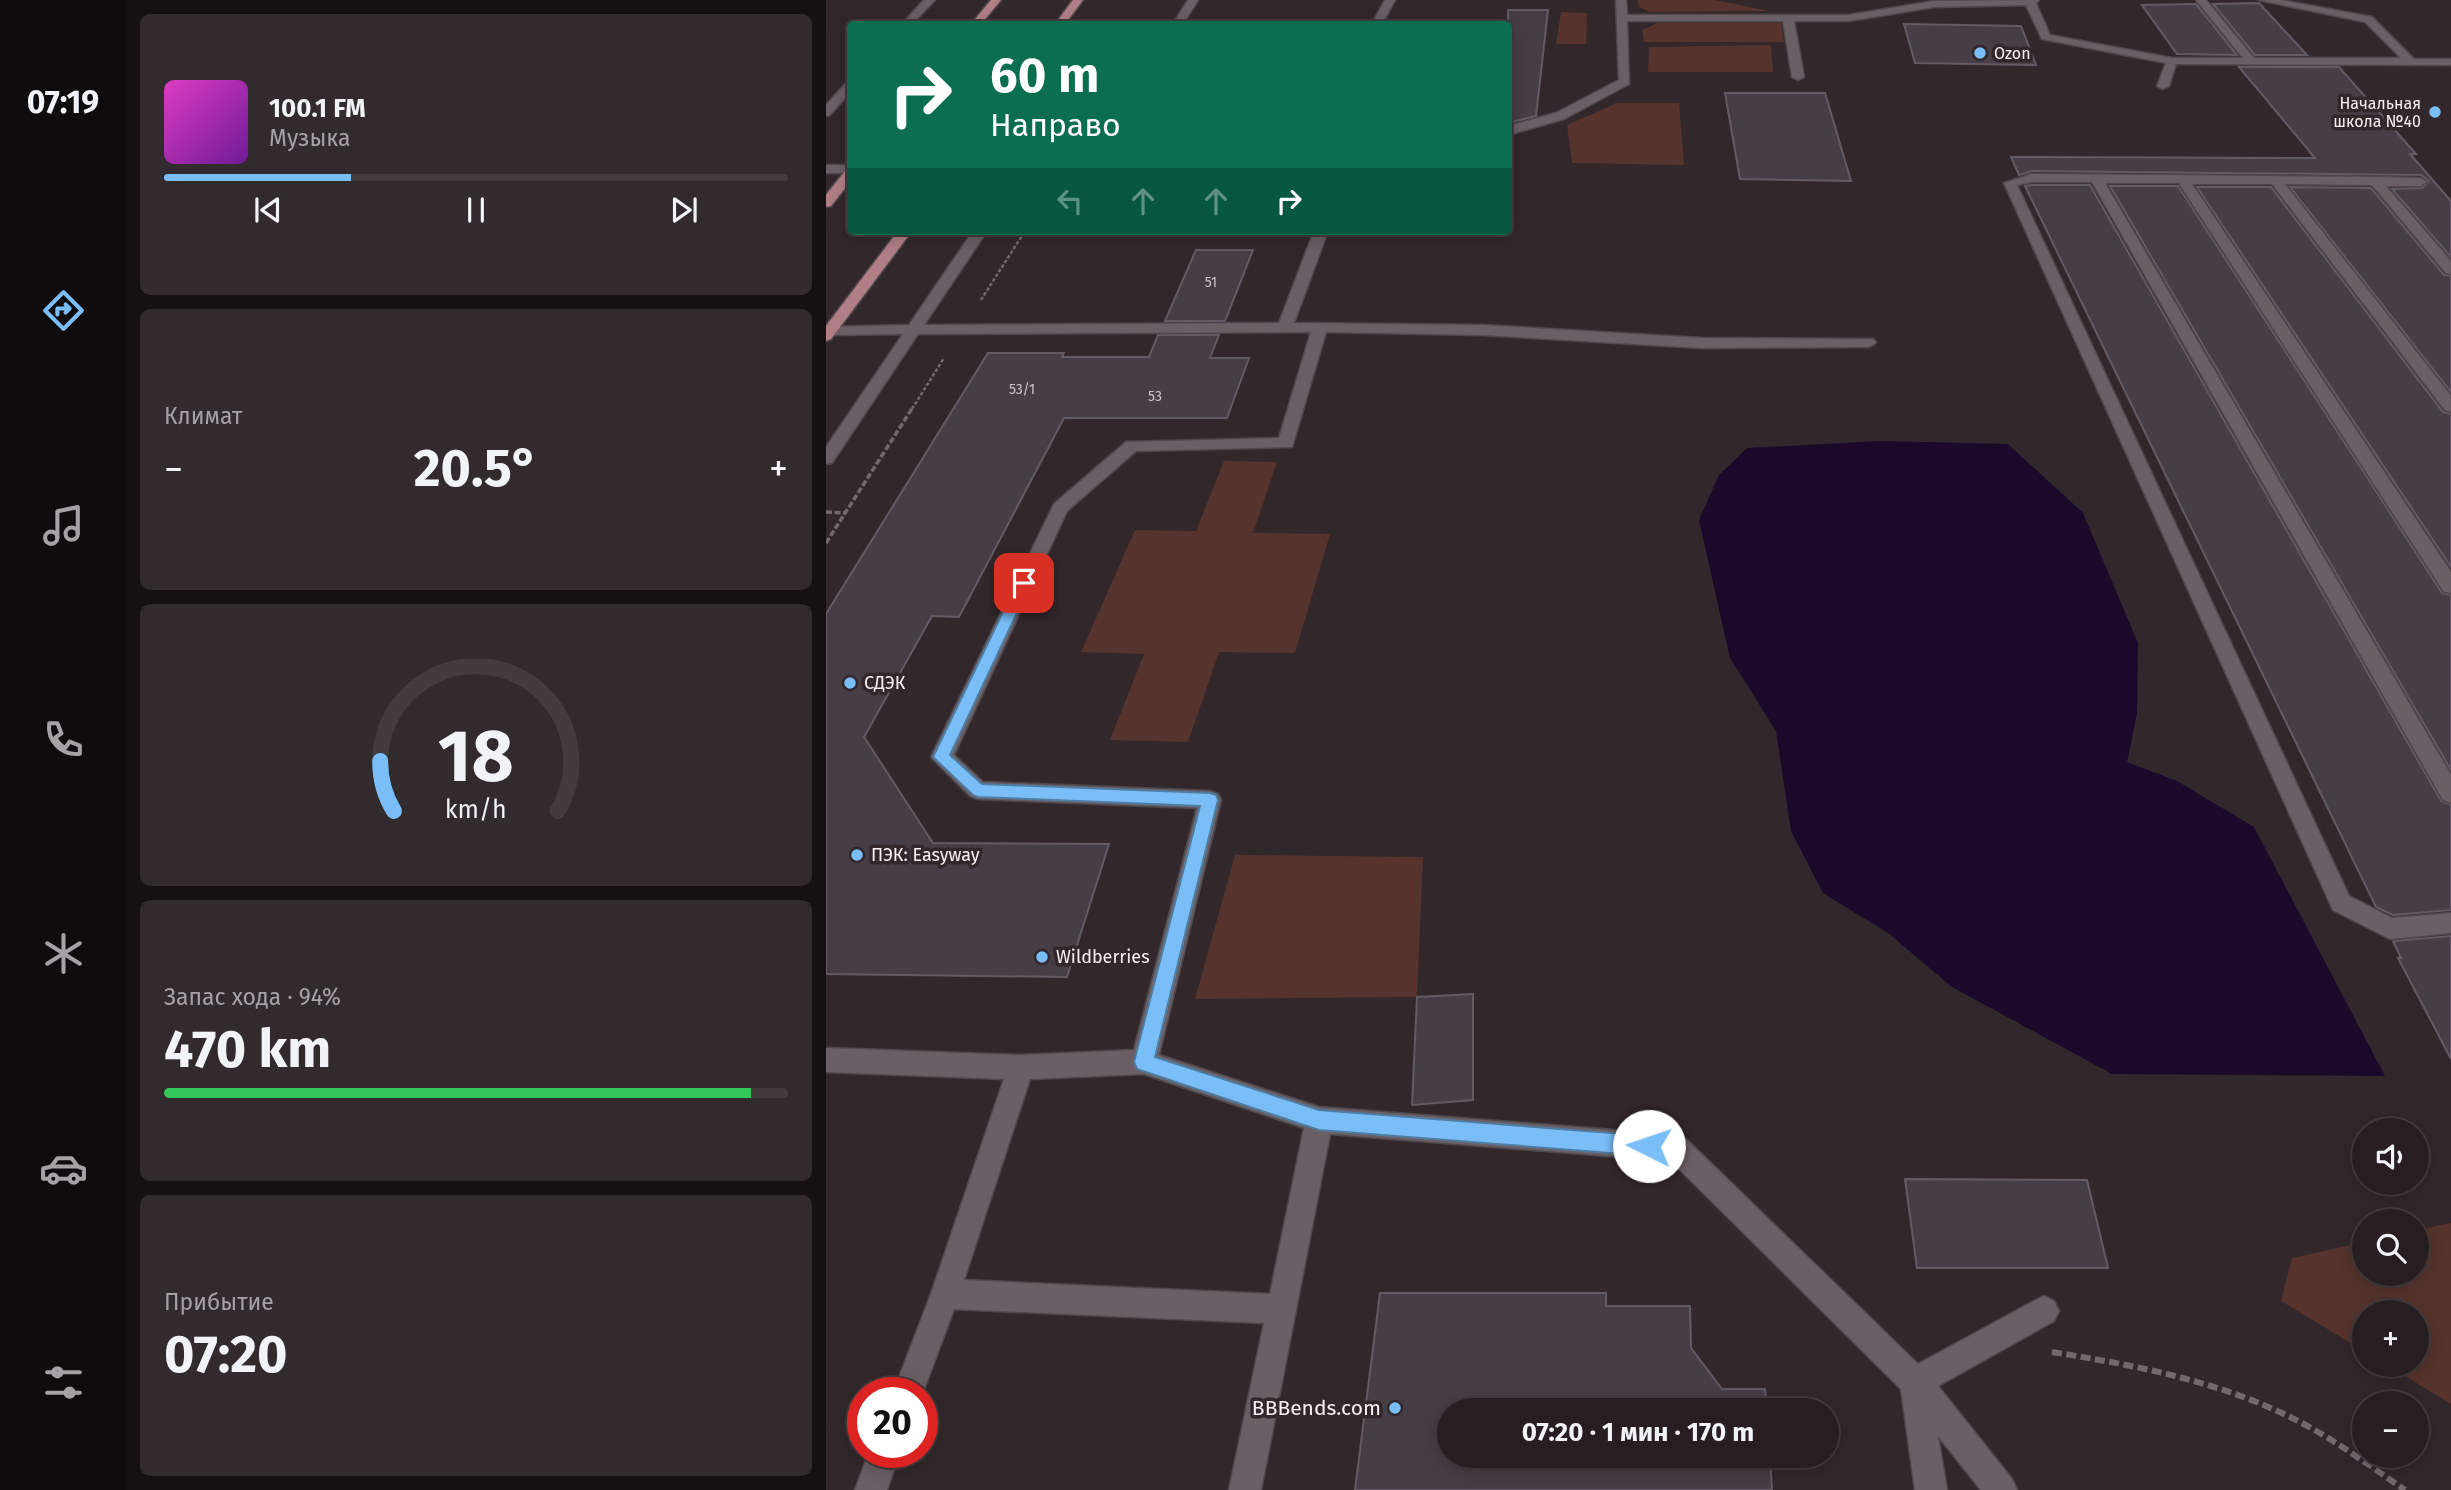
<!DOCTYPE html>
<html lang="ru">
<head>
<meta charset="utf-8">
<style>
	body { margin:0; font-family:"Fira Sans",sans-serif; background:#322b2e; color:#f1f3f6; height:100vh; display:flex; flex-direction:column; font-size:26px; white-space:nowrap }
	* { box-sizing:border-box; margin:0 }
	p { font-size:23px; color:#a4a2a5 }
	.icon { flex:none; width:38px; height:38px; fill:none; stroke:currentColor; stroke-width:2; stroke-linecap:round; stroke-linejoin:round }
	.map { position:relative; flex:1; overflow:hidden }
	.sheet { display:flex; flex-direction:column; gap:14px; padding:14px; background:#151012; width:700px }
	.sheet>* { flex:none }
	.hud { position:absolute; left:21px; top:21px; width:665px; height:214px; border-radius:7px; box-shadow:0 4px 18px #0003,0 0 0 2px #423c3f; background:#0b6e4f; color:#fff; overflow:hidden }
	.tools { position:absolute; left:1526px; top:1118px; display:grid; gap:14px }
	.tools a { display:grid; place-items:center; width:77px; height:77px; border-radius:50%; background:#261e21; box-shadow:0 4px 18px #0003,0 0 0 2px #423c3f; font-size:35px }
	.speed { position:absolute; left:21px; top:1377px; display:flex; gap:14px; font-size:35px; font-weight:700; text-align:center }
	.speed>* { display:grid; place-content:center; width:91px; height:91px; border-radius:50%; background:#261e21; box-shadow:0 4px 18px #0003,0 0 0 2px #423c3f; line-height:1 }
	.speed .limit { border:10px solid #d22; background:#fff; color:#111 }
	.pin { position:absolute; display:grid; place-items:center; width:60px; height:60px; color:#fff; margin:-30px; border-radius:14px; box-shadow:0 4px 10px #0006 }
	.me { position:absolute; width:77px; margin:-38px; rotate:274deg; stroke-linejoin:round; filter:drop-shadow(0 0 5px #0008) }
	.turn { display:flex; align-items:center; gap:24px; height:147px; padding:0 28px; font-size:32px }
	.turn .icon { width:91px; height:91px; stroke-width:2.5 }
	.turn b { display:block; font-size:49px; line-height:60px }
	.lanes { display:flex; align-items:center; height:66px; padding:0 28px; background:#0003; justify-content:center; gap:35px; direction:ltr }
	.lanes .off { opacity:.35 }
	.big { font-size:52px; font-weight:700; line-height:1.1 }
	.sheet .card { flex:1; display:flex; flex-direction:column; justify-content:center; gap:10px; min-width:0; padding:0 24px; border-radius:10px; background:#322b2e }
	.sheet .dial { align-items:center; gap:0 }
	.dial svg { height:182px; overflow:visible; fill:none; stroke:#423c3f; stroke-width:7; stroke-linecap:round; text-anchor:middle }
	.dial text { fill:#f1f3f6; stroke:none }
	.song { display:flex; align-items:center; gap:21px }
	.cover { width:84px; height:84px; border-radius:10px; background:linear-gradient(135deg,hsl(310 70% 55%),hsl(280 70% 35%)) }
	.played { height:7px; border-radius:4px; background:linear-gradient(90deg,#7abef8 30%,#423c3f 30%) }
	.keys { display:flex; justify-content:space-around; direction:ltr }
	.heat { display:flex; justify-content:space-between; align-items:center; font-size:38px; direction:ltr }
	.charge { height:10px; border-radius:5px; background:linear-gradient(90deg,#34c759 94%,#423c3f 0) }
	.trip { position:absolute; left:611px; top:1398px; width:402px; height:70px; border-radius:35px; background:#261e21; box-shadow:0 4px 18px #0003,0 0 0 2px #423c3f; font-weight:700; line-height:70px; text-align:center }
	main { display:flex; flex:1; min-height:0 }
	.dock { display:flex; flex-direction:column; width:126px; justify-content:space-around; align-items:center; background:#0f0c0d; color:#a4a2a5 }
	.dock .icon { width:49px; height:49px }
	.dock .active { color:#7abef8 }
	.dock b { font-size:32px; color:#f1f3f6 }
	.map>svg:first-child { display:block }
	.green { fill:#56332d }
	.water { fill:#1b082a }
	.building { fill:#453e45; stroke:#635b63; stroke-width:2 }
	.lines { fill:none; stroke-linecap:round; stroke-linejoin:round }
	.minor-casing { stroke:#4e474b; stroke-width:3 }
	.major-casing { stroke:#4e474b; stroke-width:3 }
	.path-far2 { stroke:#72696d; stroke-width:2.5; stroke-dasharray:3.5 2; stroke-linecap:butt }
	.path-far1 { stroke:#72696d; stroke-width:3.5; stroke-dasharray:6 2.5; stroke-linecap:butt }
	.path { stroke:#72696d; stroke-width:6; stroke-dasharray:10 4.5; stroke-linecap:butt }
	.minor { fill:#6a5f64; fill-rule:evenodd }
	.major { fill:#b17e87; fill-rule:evenodd }
	.route { fill:#7abef8; stroke:#4f7ca1; stroke-width:2 }
	.poi-dot { fill:#7abef8; stroke:#32282c; stroke-width:2.5 }
	.labels { text-anchor:middle; stroke-width:7; stroke-linejoin:round; paint-order:stroke }
	.number-label { font-size:14px; fill:#cac4c8 }
	.far-poi-label { font-size:16px; fill:#f7f1f4; stroke:#32282c; text-anchor:start }
	.poi-label { font-size:18px; fill:#f7f1f4; stroke:#32282c; text-anchor:start }
	.near-poi-label { font-size:21px; fill:#f7f1f4; stroke:#32282c; text-anchor:end }
</style>
</head>
<body>
<main>
<nav class="dock">
<b>07:19</b>
<svg class="icon active" aria-label="directions" viewBox="0 0 24 24"><path d="M12 3l9 9-9 9-9-9zM9 14v-3h6M13 9l2 2-2 2"/></svg>
<svg class="icon" aria-label="music" viewBox="0 0 24 24"><path d="M9 18V5l10-2v13"/><circle cx="6" cy="18" r="3"/><circle cx="16" cy="16" r="3"/></svg>
<svg class="icon" aria-label="phone" viewBox="0 0 24 24"><path d="M5 4h4l2 5-3 2q2 4 5 5l2-3 5 2v4C11 20 4 13 5 4z"/></svg>
<svg class="icon" aria-label="climate" viewBox="0 0 24 24"><path d="M12 3v18M4 7l16 10M4 17L20 7"/></svg>
<svg class="icon" aria-label="car" viewBox="0 0 24 24"><path d="M5 17H2v-5l4-1 3-4h7l3 4 3 1v5h-3M9 17h6M6 11h13"/><circle cx="7" cy="17" r="2"/><circle cx="17" cy="17" r="2"/></svg>
<svg class="icon" aria-label="filters" viewBox="0 0 24 24"><path d="M4 7h16M4 17h16"/><circle cx="9" cy="7" r="2"/><circle cx="15" cy="17" r="2"/></svg>
</nav>
<section class="sheet">
<div class="card">
<div class="song"><i class="cover"></i><div><b>100.1 FM</b><p>Музыка</p></div></div>
<div class="played"></div>
<div class="keys"><svg class="icon" aria-label="previous" viewBox="0 0 24 24"><path d="M18 5L8 12l10 7zM5 5v14"/></svg><svg class="icon" aria-label="pause" viewBox="0 0 24 24"><path d="M8 5v14M16 5v14"/></svg><svg class="icon" aria-label="next" viewBox="0 0 24 24"><path d="M6 5l10 7-10 7zM19 5v14"/></svg></div>
</div>
<div class="card"><p>Климат</p>
<div class="heat"><a>−</a><b class="big">20.5°</b><a>+</a></div>
</div>
<div class="card dial"><svg viewBox="0 0 100 80">
<path d="M14 69A42 42 0 1 1 86 69"/>
<path d="M14 69A42 42 0 0 1 8 47" stroke="#7abef8"/>
<text x="50" y="56" font-size="32" font-weight="700">18</text>
<text x="50" y="72" font-size="11">km/h</text>
</svg></div>
<div class="card"><p>Запас хода · 94%</p><b class="big">470 km</b><div class="charge"></div></div>
<div class="card"><p>Прибытие</p><b class="big">07:20</b></div>
</section>
<div class="map">
<svg width="1625" height="1490" viewBox="0 0 1625 1490">
	<rect width="100%" height="100%" fill="#32282c"/>
	<g class="green">
		<polygon points="812,0 889,0 943,11 824,12 813,7"/>
		<polygon points="735,12 761,13 760,44 730,44"/>
		<polygon points="832,23 955,23 958,42 818,42 816,30"/>
		<polygon points="945,45 947,72 822,72 823,47"/>
		<polygon points="791,103 853,103 858,165 746,163 741,125"/>
		<polygon points="398,461 451,462 427,533 504,534 469,653 393,652 362,742 284,740 318,654 255,652 309,530 370,531"/>
		<polygon points="409,855 597,857 591,997 369,999"/>
		<polygon points="1625,1223 1625,1404 1561,1365 1591,1365 1591,1312 1538,1312 1538,1351 1455,1301 1466,1258 1538,1242 1538,1274 1591,1274 1591,1230"/>
	</g>
	<polygon class="water" points="1055,441 1182,444 1257,513 1312,643 1311,714 1301,762 1351,781 1428,827 1559,1076 1286,1074 1126,987 1062,933 997,893 965,831 950,731 904,658 873,520 893,475 921,448"/>
	<g class="building">
		<polygon points="1433,3 1481,55 1429,55 1387,4"/>
		<polygon points="1370,4 1411,55 1351,54 1316,5"/>
		<polygon points="682,10 722,10 710,116 682,123"/>
		<polygon points="1078,24 1195,26 1210,65 1089,63"/>
		<polygon points="1413,67 1513,67 1590,154 1584,154 1625,201 1625,257 1566,189 1596,188 1603,181 1595,175 1206,171 1193,175 1185,157 1489,158"/>
		<polygon points="899,93 999,93 1025,181 914,179"/>
		<polygon points="1206,185 1264,185 1615,801 1625,805 1625,910 1567,915 1550,907 1199,186"/>
		<polygon points="1284,186 1352,186 1616,593 1625,595 1625,770"/>
		<polygon points="1371,187 1445,187 1617,412 1625,414 1625,567"/>
		<polygon points="1464,187 1545,188 1618,275 1625,276 1625,392"/>
		<polygon points="370,250 427,250 399,321 339,321"/>
		<polygon points="332,335 393,335 384,358 423,358 401,418 238,418 133,617 106,616 38,737 107,843 283,844 241,977 0,974 0,614 162,353 238,353 236,357 323,357"/>
		<polygon points="1625,936 1625,1059 1572,958 1575,958 1567,941"/>
		<polygon points="647,994 647,1100 586,1105 591,997"/>
		<polygon points="1079,1179 1261,1180 1282,1268 1091,1268"/>
		<polygon points="554,1293 780,1293 780,1306 864,1306 865,1348 896,1389 939,1389 941,1410 623,1410 623,1456 944,1456 946,1490 529,1490"/>
	</g>
	<g class="lines">
		<g class="minor-casing">
			<g id="minor">
				<polygon points="98,0 109,0 86,24 76,24"/>
				<polygon points="362,0 372,0 357,24 347,24"/>
				<polygon points="559,0 569,0 556,24 546,24"/>
				<polygon points="790,0 800,0 801,15 1023,15 1108,1 1213,0 1210,3 1224,35 1346,58 1417,58 1370,0 1380,0 1428,58 1575,58 1539,22 1433,0 1455,0 1546,17 1588,59 1625,59 1625,65 1350,64 1343,86 1337,89 1331,86 1340,63 1216,39 1200,5 1108,7 1023,21 968,21 978,77 972,80 966,77 957,21 801,21 803,84 738,119 682,135 682,126 730,113 793,80"/>
				<polygon points="24,82 24,92 4,115 0,116 0,105 20,83"/>
				<rect x="0" y="165" width="24" height="8"/>
				<polygon points="1206,174 1549,177 1595,178 1601,182 1595,186 1560,186 1625,261 1625,274 1620,273 1546,185 1459,184 1625,396 1625,412 1619,410 1446,184 1366,184 1625,572 1625,593 1618,592 1353,183 1279,183 1625,775 1625,803 1617,800 1266,182 1206,182 1191,185 1523,896 1566,918 1625,913 1625,933 1564,939 1507,910 1178,183"/>
				<path d="M147,231H161L98,325L453,323L488,231H502L468,323L656,325L876,338L1047,339L1050,342L1047,345L1042,347L876,348L656,335L500,332L466,447L310,451L241,511L128,755L157,782L384,791L392,794L395,800L333,1055L493,1107L851,1135L860,1139L1092,1364L1208,1301L1218,1296L1228,1301L1233,1311L1228,1321L1112,1386L1186,1479L1191,1490H1155L1112,1436L1121,1490H1089L1075,1389L845,1161L504,1134L435,1490H403L438,1323L128,1309L96,1395V1393H67L105,1294L178,1079L0,1072V1048L195,1055L308,1050L371,808L152,799L144,796L105,757L228,504L300,442L453,438L485,332L92,334L6,463L0,464V447L77,334L5,335L0,333V327L83,325ZM318,1074L478,1128L444,1294L138,1280L204,1079Z"/>
				<polygon points="43,1452 74,1452 61,1490 29,1490"/>
			</g>
		</g>
		<g class="major-casing">
			<g id="major">
				<polygon points="165,0 175,0 155,24 145,24"/>
				<polygon points="247,0 257,0 239,24 229,24"/>
				<polygon points="24,170 24,182 5,206 0,207 0,195 19,171"/>
				<polygon points="72,231 86,231 5,339 0,341 0,326"/>
			</g>
		</g>
		<g class="path-far2">
			<polyline points="155,300 199,231"/>
			<polyline points="86,409 118,358"/>
		</g>
		<g class="path-far1">
			<polyline points="0,512 19,513"/>
			<polyline points="0,543 87,407"/>
		</g>
		<path class="path" d="M1226,1352C1307,1365 1388,1380 1462,1416C1504,1436 1541,1464 1579,1490"/>
		<use href="#minor" class="minor"/>
		<use href="#major" class="major"/>
	</g>
	<polygon class="route" points="198,578 205,583 124,755 156,784 384,793 390,795 392,800 329,1057 493,1110 823,1136 830,1138 833,1146 830,1153 823,1156 493,1130 311,1069 308,1062 374,806 152,797 147,795 107,757 191,583"/>
	<g class="poi-dot">
		<circle cx="1154" cy="53" r="7"/>
		<circle cx="1609" cy="112" r="7"/>
		<circle cx="24" cy="683" r="7"/>
		<circle cx="31" cy="855" r="7"/>
		<circle cx="216" cy="957" r="7"/>
		<circle cx="569" cy="1408" r="7"/>
	</g>
	<g class="labels">
		<g class="number-label">
			<text x="385" y="287">51</text>
			<text x="196" y="394">53/1</text>
			<text x="329" y="401">53</text>
		</g>
		<g class="far-poi-label">
			<text x="1168" y="59">Ozon</text>
			<text x="1595" y="109" text-anchor="end">Начальная<tspan x="1595" dy="18">школа №40</tspan></text>
		</g>
		<g class="poi-label">
			<text x="38" y="689">СДЭК</text>
			<text x="45" y="861">ПЭК: Easyway</text>
			<text x="230" y="963">Wildberries</text>
		</g>
		<g class="near-poi-label">
			<text x="555" y="1415">BBBends.com</text>
		</g>
	</g>
</svg>
<div class="tools">
<a><svg class="icon" aria-label="sound" viewBox="0 0 24 24"><path d="M4 9h4l5-4v14l-5-4H4zM17 9q2 3 0 6"/></svg></a>
<a><svg class="icon" aria-label="search" viewBox="0 0 24 24"><circle cx="10" cy="10" r="6"/><path d="M15 15l6 6"/></svg></a>
<a>+</a>
<a>−</a>
</div>
<div class="speed"><div class="limit">20</div></div>
<div class="pin" style="left:198px;top:583px;background:#d93025"><svg class="icon" aria-label="arrive" viewBox="0 0 24 24"><path d="M6 21V4h12l-3 4 3 4H6"/></svg></div>
<svg class="me" style="left:823px;top:1146px" viewBox="-20 -20 40 40"><circle r="19" fill="#fff"/><path d="M0-13L10 11 0 6-10 11z" fill="#7abef8"/></svg>
<div class="trip">07:20 · 1 мин · 170 m</div>
<div class="hud">
<div class="turn"><svg class="icon" aria-label="right" viewBox="0 0 24 24"><path d="M7 20v-9h11M14 6l5 5-5 5"/></svg><div><b>60 m</b>Направо</div></div>
<div class="lanes"><svg class="icon off" aria-label="left" viewBox="0 0 24 24"><path d="M17 20v-9H6M10 6l-5 5 5 5"/></svg><svg class="icon off" aria-label="ahead" viewBox="0 0 24 24"><path d="M12 20V5M6 11l6-6 6 6"/></svg><svg class="icon off" aria-label="ahead" viewBox="0 0 24 24"><path d="M12 20V5M6 11l6-6 6 6"/></svg><svg class="icon" aria-label="right" viewBox="0 0 24 24"><path d="M7 20v-9h11M14 6l5 5-5 5"/></svg></div>
</div>
</div>
</main>
</body>
</html>
